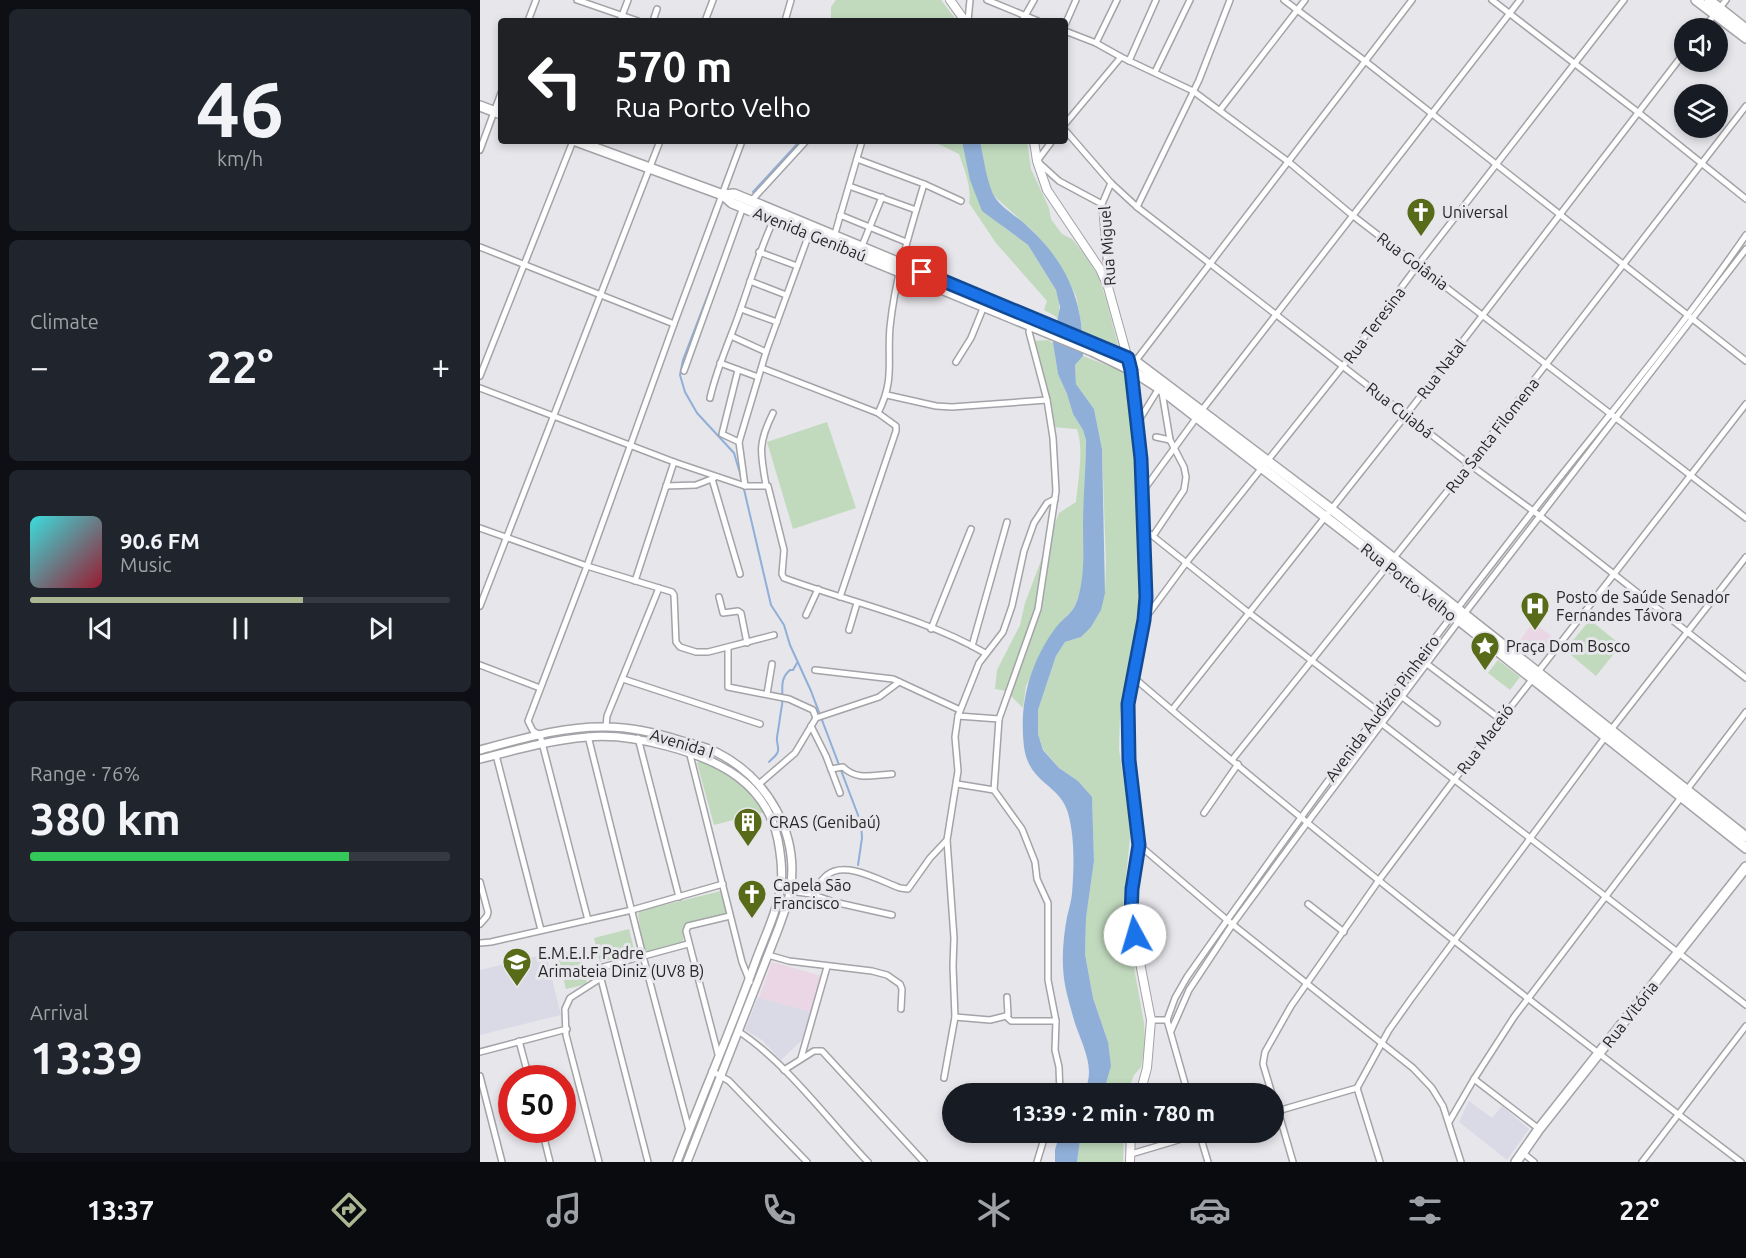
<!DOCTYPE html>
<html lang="en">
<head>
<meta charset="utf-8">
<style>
	body { margin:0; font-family:Ubuntu,sans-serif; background:#20242c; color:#f1f3f6; height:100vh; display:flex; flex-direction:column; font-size:22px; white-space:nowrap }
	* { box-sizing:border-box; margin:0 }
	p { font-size:20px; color:#9ea1a6 }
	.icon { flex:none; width:33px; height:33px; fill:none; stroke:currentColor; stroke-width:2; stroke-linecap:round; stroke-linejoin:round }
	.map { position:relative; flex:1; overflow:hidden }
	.details { display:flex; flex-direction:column; gap:9px; padding:9px; background:#0d0f14; width:480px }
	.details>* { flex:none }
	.top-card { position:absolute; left:18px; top:18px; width:570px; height:126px; border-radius:6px; box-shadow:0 3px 9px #0003; background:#202124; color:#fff; overflow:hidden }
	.buttons { position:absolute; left:1194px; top:18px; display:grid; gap:12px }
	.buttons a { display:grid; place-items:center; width:54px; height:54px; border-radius:50%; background:#171b24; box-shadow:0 3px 9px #0003; font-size:30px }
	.speed { position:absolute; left:18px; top:1065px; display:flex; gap:12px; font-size:30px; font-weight:700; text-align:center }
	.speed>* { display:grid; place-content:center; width:78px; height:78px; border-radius:50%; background:#171b24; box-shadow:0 3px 9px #0003; line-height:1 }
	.speed .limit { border:9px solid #d22; background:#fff; color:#111 }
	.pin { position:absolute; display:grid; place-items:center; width:51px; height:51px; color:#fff; margin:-26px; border-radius:12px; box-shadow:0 3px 9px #0006 }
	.me { position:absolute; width:66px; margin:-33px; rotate:354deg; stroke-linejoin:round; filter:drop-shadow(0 0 4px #0008) }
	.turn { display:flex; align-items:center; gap:21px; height:126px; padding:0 18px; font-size:27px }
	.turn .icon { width:78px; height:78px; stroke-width:2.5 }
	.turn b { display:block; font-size:42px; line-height:51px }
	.big { font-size:45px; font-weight:700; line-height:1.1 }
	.details .card { flex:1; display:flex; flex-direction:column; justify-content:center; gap:9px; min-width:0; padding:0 21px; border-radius:9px; background:#20242c }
	.details .dial { align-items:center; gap:0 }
	.dial b { font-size:78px; line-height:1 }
	.song { display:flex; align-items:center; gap:18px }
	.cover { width:72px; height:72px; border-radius:9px; background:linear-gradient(135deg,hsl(180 70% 55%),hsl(350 70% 35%)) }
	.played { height:6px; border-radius:3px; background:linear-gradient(90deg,#acb693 65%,#363941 65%) }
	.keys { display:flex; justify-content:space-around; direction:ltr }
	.heat { display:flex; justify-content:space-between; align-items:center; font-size:33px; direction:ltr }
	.charge { height:9px; border-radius:4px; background:linear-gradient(90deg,#34c759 76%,#363941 0) }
	.trip { position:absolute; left:462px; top:1083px; width:342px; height:60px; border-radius:30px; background:#171b24; box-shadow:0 3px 9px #0003; font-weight:700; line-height:60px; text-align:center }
	.tab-bar { display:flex; height:96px; justify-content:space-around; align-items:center; background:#090b0e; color:#9ea1a6 }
	.tab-bar .icon { width:42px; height:42px }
	.tab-bar .on { color:#acb693 }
	.tab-bar b { font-size:27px; color:#f1f3f6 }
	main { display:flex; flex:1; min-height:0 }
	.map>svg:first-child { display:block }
	.built { fill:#d9dae6 }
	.medical { fill:#ead6e4 }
	.green { fill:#c1dabe }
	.water { fill:#90afd8 }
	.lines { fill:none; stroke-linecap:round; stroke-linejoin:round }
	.stream { stroke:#90afd8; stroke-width:2 }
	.minor-casing { stroke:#a3a3a8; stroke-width:8 }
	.tertiary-casing { stroke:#a3a3a8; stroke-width:10 }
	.secondary-casing { stroke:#a3a3a8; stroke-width:10 }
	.primary-casing { stroke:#a3a3a8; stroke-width:12 }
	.minor { stroke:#fff; stroke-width:5 }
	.tertiary { stroke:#fff; stroke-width:7 }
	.secondary { stroke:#fff; stroke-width:8 }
	.primary { stroke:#fff; stroke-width:9 }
	.route-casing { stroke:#114b97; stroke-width:15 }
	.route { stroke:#1a73e8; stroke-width:10 }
	.labels { text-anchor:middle; stroke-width:6; stroke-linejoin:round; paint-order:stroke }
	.poi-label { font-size:16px; fill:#262627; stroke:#e6e6eb; text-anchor:start }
	.street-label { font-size:16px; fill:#262627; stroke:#e6e6eb }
</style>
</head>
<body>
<main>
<section class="details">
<div class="card dial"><b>46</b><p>km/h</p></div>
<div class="card"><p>Climate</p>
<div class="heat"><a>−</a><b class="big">22°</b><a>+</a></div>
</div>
<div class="card">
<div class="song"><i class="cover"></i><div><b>90.6 FM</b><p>Music</p></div></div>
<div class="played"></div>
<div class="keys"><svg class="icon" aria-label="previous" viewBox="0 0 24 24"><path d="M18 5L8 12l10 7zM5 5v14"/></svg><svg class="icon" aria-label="pause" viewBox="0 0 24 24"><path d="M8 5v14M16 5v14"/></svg><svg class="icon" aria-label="next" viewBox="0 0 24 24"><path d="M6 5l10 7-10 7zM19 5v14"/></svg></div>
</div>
<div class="card"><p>Range · 76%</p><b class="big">380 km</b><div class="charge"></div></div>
<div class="card"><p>Arrival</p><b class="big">13:39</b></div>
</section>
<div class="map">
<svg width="1266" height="1162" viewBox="0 0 1266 1162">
	<rect width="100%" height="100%" fill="#e6e6eb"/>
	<g class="built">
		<polygon points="66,954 81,1015 0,1035 0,970"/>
		<polygon points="278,997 331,1012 322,1040 301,1060 282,1040 265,1030"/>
		<polygon points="989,1101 1012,1118 1022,1106 1049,1129 1027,1160 979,1122"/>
	</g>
	<g class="medical">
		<polygon points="1053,622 1075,639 1062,656 1041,639"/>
		<polygon points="292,962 342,976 331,1012 279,998"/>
	</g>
	<g class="green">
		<polygon points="356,0 461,0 477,21 351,21 351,7"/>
		<path d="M452,141H482L522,226L548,245L576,290L579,297V320L575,316L564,310L567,301L516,243L489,203C492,187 484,169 479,154Z"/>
		<polygon points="500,141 547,141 551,169 569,208 571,219 582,234 592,239 607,258 618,276 626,299 638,345 603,333 596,296 578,261 554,232 514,196 508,183"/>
		<path d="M568,340L573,343L578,374L587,394L593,414L603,430L606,440C606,468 604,496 603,524C602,556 610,598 582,621L546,686L543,708L526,691L515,689L517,670L540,625L545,603L579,513L596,502C598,481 604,448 597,429L572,427L551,341Z"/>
		<polygon points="603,356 644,372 654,450 659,589 659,619 640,715 639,749 651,828 643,907 664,1023 665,1043 661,1067 654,1075 648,1090 649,1093 623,1093 628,1042 613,998 605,954 606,918 614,861 612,798 598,781 579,768 563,749 558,734 558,710 576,656 585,642 601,637 625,593 626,562 622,449 614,409 596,384 595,365"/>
		<polygon points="347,422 376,508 313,529 287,442"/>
		<polygon points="1110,620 1141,645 1116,676 1085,650"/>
		<polygon points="1018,660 1040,677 1030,690 1008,673"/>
		<path d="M219,761C246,772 269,787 285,812L234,825L217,763Z"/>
		<polygon points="241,891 245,895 249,911 246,915 206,924 204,929 203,942 168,952 163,949 158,914 160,911"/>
		<polygon points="149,929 155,953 120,962 114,938"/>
		<polygon points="99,950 107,984 86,989 78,956"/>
		<polygon points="601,1133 644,1133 643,1162 597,1162"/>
	</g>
	<g class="water">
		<path d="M482,141H500C504,159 506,178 513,194C519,207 537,216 547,226C587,262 604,302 603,356L595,365L596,384L614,409L622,449L625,593L621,610L611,627L601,637L585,642L576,656L558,710V734L563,750L579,768L598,781L612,797L614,861L606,918L605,954L613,998L628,1042L631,1066L623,1093H603C618,1069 601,1044 594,1020C591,1009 587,996 585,985C581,963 583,938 587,917C589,909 591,902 592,894C594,868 595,838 588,813C580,784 549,784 544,747C539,705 549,665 574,630C582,618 593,615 598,598C605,574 603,551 603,526C603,497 606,468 606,440L603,430L593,414L587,394L578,374L573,343L580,307L576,290L548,245L502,211L490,180Z"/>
		<polygon points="580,1133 601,1133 597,1162 575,1162 575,1150"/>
	</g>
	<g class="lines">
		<g class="stream">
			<polyline points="273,192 320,141"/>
			<polyline points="237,271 203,360 200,375 205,392 217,413 254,453 262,480"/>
			<polyline points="263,485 291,605 304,625 310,645 331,691 381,823 382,838 378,865"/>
			<path d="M289,762C292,758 297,756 298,751C299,746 296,742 297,737C299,726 300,716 302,705C304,692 298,680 310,670H313L317,663"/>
		</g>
		<g class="minor-casing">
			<g id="minor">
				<polyline points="97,0 158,21"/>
				<polyline points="507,0 558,21"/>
				<polyline points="804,0 885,61 1266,361"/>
				<polyline points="1012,0 1159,113 1266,199"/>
				<polyline points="48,21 56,0"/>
				<polyline points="140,21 148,0"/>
				<polyline points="173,21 177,9"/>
				<polyline points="225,21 233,0"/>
				<polyline points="305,21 311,0"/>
				<polyline points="488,21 490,0"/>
				<polyline points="542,21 554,0"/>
				<polyline points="585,25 596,0"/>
				<polyline points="1224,28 1246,0"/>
				<polyline points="585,31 616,43 641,57 713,91 810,163 872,215 1266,518"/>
				<polyline points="616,43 637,0"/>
				<polyline points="649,61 676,0"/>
				<polyline points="675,72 710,0"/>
				<polyline points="740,110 825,0"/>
				<polyline points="585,124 641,57"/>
				<polyline points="585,130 631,183 657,207 989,464 1060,516 1266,678"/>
				<polyline points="572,141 557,161 579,181 622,204"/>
				<polyline points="0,150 21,93"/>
				<polyline points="377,159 444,184 481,201"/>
				<polyline points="369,186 436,210"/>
				<polyline points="271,201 326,141"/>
				<polyline points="657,207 719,80 750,0"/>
				<polyline points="360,215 426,242"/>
				<polyline points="354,237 382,141"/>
				<polyline points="382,246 402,197"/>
				<polyline points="0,247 194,324"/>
				<polyline points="279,252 317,266"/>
				<polyline points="270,281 306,295"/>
				<polyline points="628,281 622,204 631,183"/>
				<polyline points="261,309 297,322"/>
				<polyline points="251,336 286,352"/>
				<polyline points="476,362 491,338 504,306"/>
				<polyline points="240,363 278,377"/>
				<polyline points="654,363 932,0"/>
				<polyline points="282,368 398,413 416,426 416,431 360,597"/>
				<polyline points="258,370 242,434 259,442"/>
				<polyline points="204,371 263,207"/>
				<polyline points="0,376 93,141"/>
				<path d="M0,388L194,462L265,486H288L304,550L302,574L304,578C369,602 445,618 505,653"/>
				<polyline points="407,395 456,406 472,407 567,400"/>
				<path d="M230,398C237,367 250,340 260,311C271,280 280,249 294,219"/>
				<path d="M398,413C415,379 407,363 410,327C415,278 430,231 444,184"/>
				<polyline points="658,422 679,388"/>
				<polyline points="676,437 690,440"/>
				<polyline points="232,479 260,574"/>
				<path d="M286,485C280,452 278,443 293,413"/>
				<polyline points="186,486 216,485 234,478"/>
				<polyline points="265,486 259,442 286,352 329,234"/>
				<polyline points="663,491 722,410 1040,0"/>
				<polyline points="0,528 107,566 192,592 194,595 196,642 200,647 216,652 228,652 294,635"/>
				<polyline points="664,529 764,609 899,712 901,723 1266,1005"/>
				<polyline points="673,536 704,490 706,477 704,467 690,440 682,392"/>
				<polyline points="155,581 194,462"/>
				<polyline points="239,597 243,613 258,611 261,613 267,643"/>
				<polyline points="0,606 180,141"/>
				<polyline points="326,615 338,589"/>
				<polyline points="664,620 706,563 863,366 938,265 1144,0"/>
				<polyline points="451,629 491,529"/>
				<polyline points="369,630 377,603"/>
				<polyline points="492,646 527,522"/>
				<polyline points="248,648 248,687 309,699 333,710 336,718"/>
				<polyline points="947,664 1020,719"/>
				<polyline points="0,665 60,688"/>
				<polyline points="335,670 413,679 480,710"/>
				<path d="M653,677C850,846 1054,1005 1261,1162"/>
				<polyline points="143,679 280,724"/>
				<polyline points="287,694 292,664"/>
				<polyline points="921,696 957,723"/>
				<polyline points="692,710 926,415 1204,53"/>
				<polyline points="478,716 519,719"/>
				<polyline points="331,726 346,756 360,793"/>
				<polyline points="126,727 127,716 179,588"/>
				<polyline points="108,736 163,956 209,1130"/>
				<polyline points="158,738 199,897"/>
				<polyline points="207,743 262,962 270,982"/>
				<polyline points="16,755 61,930"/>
				<polyline points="752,760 989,464 1266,106"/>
				<path d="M351,769L363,767C377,781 393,775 412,774"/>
				<polyline points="279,784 315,753 336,718 399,697 419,682"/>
				<polyline points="477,784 514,790 542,829 555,862 557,879 568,903 568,980 576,1021 575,1050 579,1067 580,1094"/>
				<polyline points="514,790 519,719 558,609 576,491 573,438 567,400 549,332 550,325"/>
				<polyline points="724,813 758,764"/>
				<polyline points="659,845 747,920 933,1068 952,1088 963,1106 981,1162"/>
				<polyline points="0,882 8,912 7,916 0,924"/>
				<path d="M310,891L331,894C336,888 341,880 347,875C366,860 400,881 420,888L428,889L450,858L467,840L478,771L475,737L478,716L499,663L523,632L532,606L544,551L554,523L567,503L575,499"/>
				<polyline points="331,894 354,902 412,915"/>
				<polyline points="828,904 864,932"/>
				<polyline points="108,920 60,735 53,731 48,721 107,566 194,324 262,141"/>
				<polyline points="0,943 11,942 152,910 243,884"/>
				<polyline points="288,955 309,961 392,971 407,975 420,984 422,989 421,1009"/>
				<polyline points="526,1016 531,1021 576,1021"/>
				<polyline points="475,1017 510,1020 526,1016 528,1015 527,997"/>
				<polyline points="671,1020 687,1020 708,1094"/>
				<path d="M687,1020L695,998L707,977C812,827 922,679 1035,534C1112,435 1194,339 1266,235"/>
				<path d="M258,1031C306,1062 348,1120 388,1162"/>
				<polyline points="691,1031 709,990 752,925 827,823 978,622 1266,249"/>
				<polyline points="39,1041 49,1078"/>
				<polyline points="0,1052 87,1029"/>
				<polyline points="238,1054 206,931 208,926 250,916"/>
				<polyline points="321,1058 347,967"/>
				<polyline points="304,1070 334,1051 342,1051 444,1162"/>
				<polyline points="232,1071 249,1081 327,1162"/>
				<polyline points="0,1076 22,1162"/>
				<polyline points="464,1078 475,1017 473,966 474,938 467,840"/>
				<polyline points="994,1079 1059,1129"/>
				<polyline points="877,1088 909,1030 931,999 1123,740 1266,557"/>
				<polyline points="877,1088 900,1162"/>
				<polyline points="792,1094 783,1064 785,1052 811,1006 899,880 974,780 1266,404"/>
				<polyline points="794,1097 813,1162"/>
				<polyline points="794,1112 877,1088"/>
				<polyline points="969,1122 994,1079 1034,1017 1266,712"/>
				<polyline points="62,1130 70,1162"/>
				<polyline points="719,1132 728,1162"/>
				<polyline points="1042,1152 1054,1162"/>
				<polyline points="651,1154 725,1132"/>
				<polyline points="119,1162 86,1035 85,1009 90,998 121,978"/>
				<polyline points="168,1162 119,971 123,967 208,944"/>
				<polyline points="557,1162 563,1142 569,1132"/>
				<polyline points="1162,1162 1266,1026"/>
			</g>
		</g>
		<g class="tertiary-casing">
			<g id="tertiary">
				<path d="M0,750C41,739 83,726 126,727C152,727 177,733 202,741C213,744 226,747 236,752C288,778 320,834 310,892C308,903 303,915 299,927L207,1162"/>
				<path d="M0,759C35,750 70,740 107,737C134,734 161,739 187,746C240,760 286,783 298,840C301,856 303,870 301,886C297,912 284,938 275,963C251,1030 222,1096 197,1162"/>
			</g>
		</g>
		<g class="secondary-casing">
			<g id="secondary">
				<polyline points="470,0 485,21"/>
				<polyline points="554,141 557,161 567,190 620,269 628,287 651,370 657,422 663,492 666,597 664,620 648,704 649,760 659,845 652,889 651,916 671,1020 667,1068 660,1094"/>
				<polyline points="650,1162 651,1132"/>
			</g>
		</g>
		<g class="primary-casing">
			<g id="primary">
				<polyline points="1216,0 1266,38"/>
				<polyline points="1229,0 1266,29"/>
				<polyline points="0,106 21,114"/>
				<polyline points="96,141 243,195 252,203 612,351 651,370 679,388 985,625 1266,848"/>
				<polyline points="243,195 254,194 271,201 655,361 851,509 1266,837"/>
				<polyline points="1036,1162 1059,1129 1266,867"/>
			</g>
		</g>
		<use href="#minor" class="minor"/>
		<use href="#tertiary" class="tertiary"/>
		<use href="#secondary" class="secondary"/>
		<use href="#primary" class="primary"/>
	</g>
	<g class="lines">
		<g class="route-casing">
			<polyline id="route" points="442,272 648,358 651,370 661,459 666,597 664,620 648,704 649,760 659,845 652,889 651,916 655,935"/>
		</g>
		<use href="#route" class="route"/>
	</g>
	<defs>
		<g id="church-pin" transform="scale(1.5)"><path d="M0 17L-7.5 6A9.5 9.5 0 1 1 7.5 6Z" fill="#576b19" stroke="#e6e6eb"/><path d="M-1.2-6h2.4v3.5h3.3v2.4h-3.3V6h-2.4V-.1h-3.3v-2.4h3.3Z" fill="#fff"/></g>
		<g id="hospital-pin" transform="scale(1.5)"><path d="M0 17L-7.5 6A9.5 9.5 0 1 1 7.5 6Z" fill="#576b19" stroke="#e6e6eb"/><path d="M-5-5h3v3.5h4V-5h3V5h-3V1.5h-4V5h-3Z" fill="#fff"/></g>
		<g id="sight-pin" transform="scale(1.5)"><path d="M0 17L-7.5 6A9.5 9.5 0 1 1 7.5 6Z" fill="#576b19" stroke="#e6e6eb"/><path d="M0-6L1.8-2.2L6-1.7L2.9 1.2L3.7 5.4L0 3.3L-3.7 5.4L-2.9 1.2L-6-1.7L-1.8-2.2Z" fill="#fff"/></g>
		<g id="building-pin" transform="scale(1.5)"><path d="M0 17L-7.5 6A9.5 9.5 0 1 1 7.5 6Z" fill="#576b19" stroke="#e6e6eb"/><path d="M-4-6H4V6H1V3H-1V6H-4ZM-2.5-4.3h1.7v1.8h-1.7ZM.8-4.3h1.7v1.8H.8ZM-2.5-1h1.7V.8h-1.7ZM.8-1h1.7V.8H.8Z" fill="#fff"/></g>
		<g id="school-pin" transform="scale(1.5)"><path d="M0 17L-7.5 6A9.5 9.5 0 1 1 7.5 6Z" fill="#576b19" stroke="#e6e6eb"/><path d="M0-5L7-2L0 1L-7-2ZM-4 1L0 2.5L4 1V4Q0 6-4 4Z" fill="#fff"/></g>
	</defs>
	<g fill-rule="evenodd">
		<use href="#church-pin" x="941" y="212"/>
		<use href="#hospital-pin" x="1055" y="606"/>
		<use href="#sight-pin" x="1005" y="646"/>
		<use href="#building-pin" x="268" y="822"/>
		<use href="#church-pin" x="272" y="894"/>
		<use href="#school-pin" x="37" y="962"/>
	</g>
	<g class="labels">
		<g class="poi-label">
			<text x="962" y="218">Universal</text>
			<text x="1076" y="603">Posto de Saúde Senador<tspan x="1076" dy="18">Fernandes Távora</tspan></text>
			<text x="1026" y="652">Praça Dom Bosco</text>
			<text x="289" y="828">CRAS (Genibaú)</text>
			<text x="293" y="891">Capela São<tspan x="293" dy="18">Francisco</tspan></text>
			<text x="58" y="959">E.M.E.I.F Padre<tspan x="58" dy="18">Arimateia Diniz (UV8 B)</tspan></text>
		</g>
		<g class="street-label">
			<text transform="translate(330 234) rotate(22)" y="6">Avenida Genibaú</text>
			<text transform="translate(627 246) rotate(-94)" y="6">Rua Miguel</text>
			<text transform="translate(933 261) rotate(37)" y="6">Rua Goiânia</text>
			<text transform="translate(894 325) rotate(-53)" y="6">Rua Teresina</text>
			<text transform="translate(961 369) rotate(-53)" y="6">Rua Natal</text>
			<text transform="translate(920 410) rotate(38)" y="6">Rua Cuiabá</text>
			<text transform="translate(1012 435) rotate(-52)" y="6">Rua Santa Filomena</text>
			<text transform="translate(929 582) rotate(38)" y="6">Rua Porto Velho</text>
			<text transform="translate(902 708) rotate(-53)" y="6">Avenida Audízio Pinheiro</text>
			<text transform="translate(1005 739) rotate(-53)" y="6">Rua Maceió</text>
			<text transform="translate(202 743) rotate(17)" y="6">Avenida I</text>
			<text transform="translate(1150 1014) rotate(-52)" y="6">Rua Vitória</text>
		</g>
	</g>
</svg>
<div class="buttons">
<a><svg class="icon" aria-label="sound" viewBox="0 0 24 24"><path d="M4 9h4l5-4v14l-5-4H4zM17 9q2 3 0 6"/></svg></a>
<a><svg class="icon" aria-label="layers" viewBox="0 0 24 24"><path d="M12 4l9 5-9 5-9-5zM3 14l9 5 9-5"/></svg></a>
</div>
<div class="speed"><div class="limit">50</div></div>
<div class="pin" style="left:442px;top:272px;background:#d93025"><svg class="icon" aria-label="arrive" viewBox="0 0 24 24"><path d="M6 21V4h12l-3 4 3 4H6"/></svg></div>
<svg class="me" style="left:655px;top:935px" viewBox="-20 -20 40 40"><circle r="19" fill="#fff"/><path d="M0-13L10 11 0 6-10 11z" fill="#1a73e8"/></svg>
<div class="trip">13:39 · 2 min · 780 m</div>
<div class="top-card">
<div class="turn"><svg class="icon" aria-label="left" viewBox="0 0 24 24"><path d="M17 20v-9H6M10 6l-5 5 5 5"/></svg><div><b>570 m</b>Rua Porto Velho</div></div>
</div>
</div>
</main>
<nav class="tab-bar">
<b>13:37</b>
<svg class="icon on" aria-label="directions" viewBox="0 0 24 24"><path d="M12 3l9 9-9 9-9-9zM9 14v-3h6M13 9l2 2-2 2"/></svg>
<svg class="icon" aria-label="music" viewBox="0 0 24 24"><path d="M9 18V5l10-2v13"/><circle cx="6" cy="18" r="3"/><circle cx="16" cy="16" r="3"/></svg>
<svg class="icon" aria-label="phone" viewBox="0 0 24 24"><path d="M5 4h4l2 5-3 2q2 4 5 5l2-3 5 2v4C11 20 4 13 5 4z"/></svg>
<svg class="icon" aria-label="climate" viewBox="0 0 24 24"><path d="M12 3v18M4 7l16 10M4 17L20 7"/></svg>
<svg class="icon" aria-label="car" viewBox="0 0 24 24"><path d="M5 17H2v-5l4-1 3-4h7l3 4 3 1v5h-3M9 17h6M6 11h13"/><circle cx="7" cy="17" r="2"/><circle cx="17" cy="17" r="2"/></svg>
<svg class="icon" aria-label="filters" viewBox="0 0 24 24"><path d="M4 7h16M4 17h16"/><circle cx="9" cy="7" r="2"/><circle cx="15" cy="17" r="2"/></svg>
<b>22°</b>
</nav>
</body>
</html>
